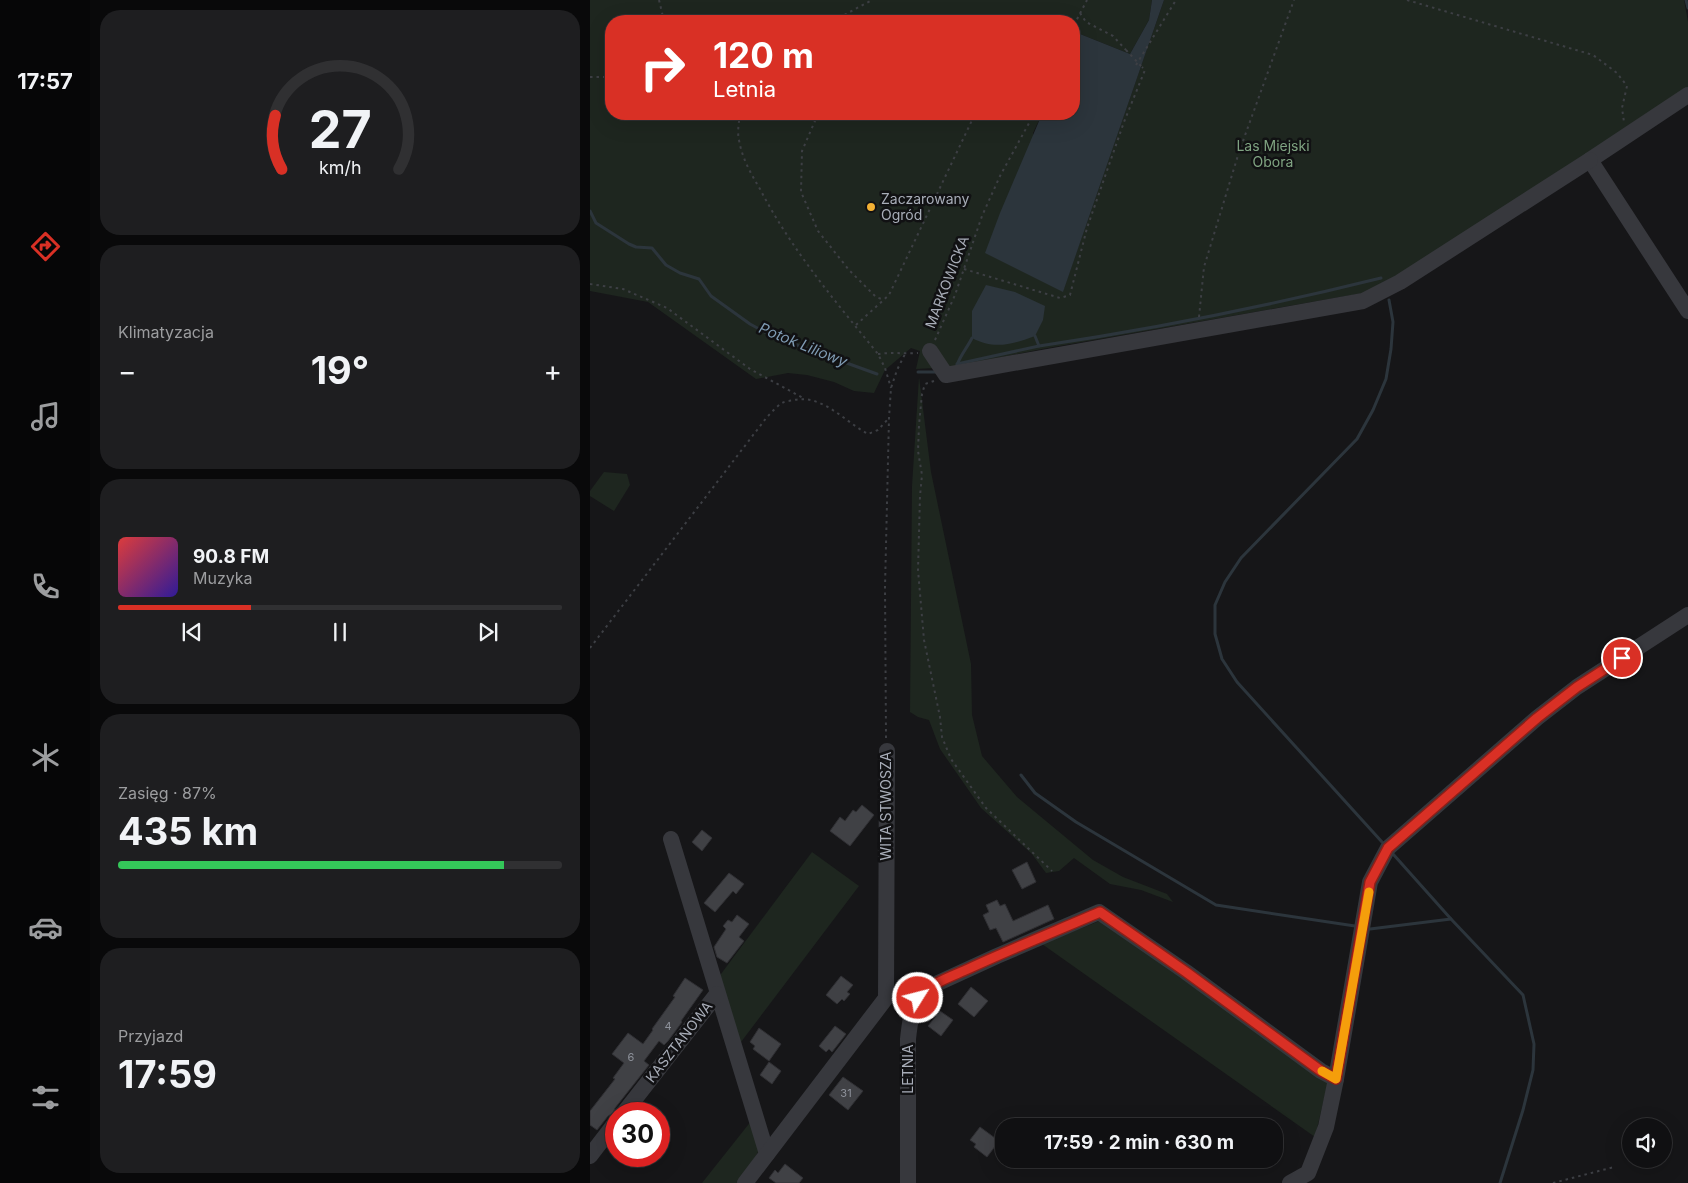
<!DOCTYPE html>
<html lang="pl">
<head>
<meta charset="utf-8">
<style>
	body { margin:0; font-family:Inter,sans-serif; background:#1e1e20; color:#f1f3f6; height:100vh; display:flex; flex-direction:column; font-size:19px; white-space:nowrap }
	* { box-sizing:border-box; margin:0 }
	p { font-size:16px; color:#9c9d9f }
	.icon { flex:none; width:28px; height:28px; fill:none; stroke:currentColor; stroke-width:2; stroke-linecap:round; stroke-linejoin:round }
	.map { position:relative; flex:1; overflow:hidden }
	.panel { display:flex; flex-direction:column; gap:10px; padding:10px; background:#09090a; width:500px }
	.panel>* { flex:none }
	.guide { position:absolute; left:15px; top:15px; width:475px; height:105px; border-radius:20px; box-shadow:0 5px 20px #0002,0 0 0 1px #303032; background:#d93025; color:#fff; overflow:hidden }
	.fabs { position:absolute; left:1032px; top:1118px; display:grid; gap:10px }
	.fabs a { display:grid; place-items:center; width:50px; height:50px; border-radius:50%; background:#101012; box-shadow:0 5px 20px #0002,0 0 0 1px #303032; font-size:25px }
	.speed { position:absolute; left:15px; top:1102px; display:flex; gap:10px; font-size:25px; font-weight:700; text-align:center }
	.speed>* { display:grid; place-content:center; width:65px; height:65px; border-radius:50%; background:#101012; box-shadow:0 5px 20px #0002,0 0 0 1px #303032; line-height:1 }
	.speed .limit { border:8px solid #d22; background:#fff; color:#111 }
	.pin { position:absolute; display:grid; place-items:center; width:42px; height:42px; color:#fff; margin:-21px; border:2px solid #fff; border-radius:50%; box-shadow:0 1px 5px #0007 }
	.me { position:absolute; width:55px; margin:-28px; rotate:54deg; stroke-linejoin:round; filter:drop-shadow(0 0 4px #0008) }
	.turn { display:flex; align-items:center; gap:18px; height:105px; padding:0 25px; font-size:22px }
	.turn .icon { width:65px; height:65px; stroke-width:2.5 }
	.turn b { display:block; font-size:35px; line-height:42px }
	.big { font-size:38px; font-weight:700; line-height:1.1 }
	.panel .card { flex:1; display:flex; flex-direction:column; justify-content:center; gap:8px; min-width:0; padding:0 18px; border-radius:20px; background:#1e1e20 }
	.panel .dial { align-items:center; gap:0 }
	.dial svg { height:130px; overflow:visible; fill:none; stroke:#303032; stroke-width:7; stroke-linecap:round; text-anchor:middle }
	.dial text { fill:#f1f3f6; stroke:none }
	.song { display:flex; align-items:center; gap:15px }
	.cover { width:60px; height:60px; border-radius:8px; background:linear-gradient(135deg,hsl(0 70% 55%),hsl(250 70% 35%)) }
	.played { height:5px; border-radius:2px; background:linear-gradient(90deg,#d93025 30%,#303032 30%) }
	.keys { display:flex; justify-content:space-around; direction:ltr }
	.heat { display:flex; justify-content:space-between; align-items:center; font-size:28px; direction:ltr }
	.charge { height:8px; border-radius:4px; background:linear-gradient(90deg,#34c759 87%,#303032 0) }
	.trip { position:absolute; left:405px; top:1118px; width:288px; height:50px; border-radius:20px; background:#101012; box-shadow:0 5px 20px #0002,0 0 0 1px #303032; font-weight:700; line-height:50px; text-align:center }
	main { display:flex; flex:1; min-height:0 }
	.dock { display:flex; flex-direction:column; width:90px; justify-content:space-around; align-items:center; background:#060607; color:#9c9d9f }
	.dock .icon { width:35px; height:35px }
	.dock .current { color:#d93025 }
	.dock b { font-size:22px; color:#f1f3f6 }
	.map>svg:first-child { display:block }
	.green { fill:#1e261f }
	.water { fill:#2c353c }
	.lines { fill:none; stroke-linecap:round; stroke-linejoin:round }
	.stream { stroke:#2c353c; stroke-width:3 }
	.building { fill:#404145; stroke:#303034 }
	.path { stroke:#3d3f44; stroke-width:2; stroke-dasharray:2.5 4; stroke-linecap:butt }
	.minor { stroke:#37383d; stroke-width:16 }
	.path-bridge { stroke:#3d3f44; stroke-width:2; stroke-dasharray:2.5 4; stroke-linecap:butt }
	.route-casing { stroke:#8d1f18; stroke-width:12 }
	.route { stroke:#d93025; stroke-width:9 }
	.slow { stroke:#f59e0b; stroke-width:9 }
	.poi-dot { fill:#f2b134; stroke:#111113; stroke-width:2 }
	.labels { text-anchor:middle; stroke-width:5; stroke-linejoin:round; paint-order:stroke }
	.number-label { font-size:11px; fill:#8e929b }
	.park-label { font-size:14px; fill:#7fa381; stroke:#111113 }
	.poi-label { font-size:14px; fill:#a8adb8; stroke:#111113; text-anchor:start }
	.street-label { font-size:14px; fill:#a8adb8; stroke:#111113 }
	.water-label { font-size:15px; font-style:italic; fill:#7f9bb3; stroke:#111113 }
</style>
</head>
<body>
<main>
<nav class="dock">
<b>17:57</b>
<svg class="icon current" aria-label="directions" viewBox="0 0 24 24"><path d="M12 3l9 9-9 9-9-9zM9 14v-3h6M13 9l2 2-2 2"/></svg>
<svg class="icon" aria-label="music" viewBox="0 0 24 24"><path d="M9 18V5l10-2v13"/><circle cx="6" cy="18" r="3"/><circle cx="16" cy="16" r="3"/></svg>
<svg class="icon" aria-label="phone" viewBox="0 0 24 24"><path d="M5 4h4l2 5-3 2q2 4 5 5l2-3 5 2v4C11 20 4 13 5 4z"/></svg>
<svg class="icon" aria-label="climate" viewBox="0 0 24 24"><path d="M12 3v18M4 7l16 10M4 17L20 7"/></svg>
<svg class="icon" aria-label="car" viewBox="0 0 24 24"><path d="M5 17H2v-5l4-1 3-4h7l3 4 3 1v5h-3M9 17h6M6 11h13"/><circle cx="7" cy="17" r="2"/><circle cx="17" cy="17" r="2"/></svg>
<svg class="icon" aria-label="filters" viewBox="0 0 24 24"><path d="M4 7h16M4 17h16"/><circle cx="9" cy="7" r="2"/><circle cx="15" cy="17" r="2"/></svg>
</nav>
<section class="panel">
<div class="card dial"><svg viewBox="0 0 100 80">
<path d="M14 69A42 42 0 1 1 86 69"/>
<path d="M14 69A42 42 0 0 1 10 36" stroke="#d93025"/>
<text x="50" y="56" font-size="32" font-weight="700">27</text>
<text x="50" y="72" font-size="11">km/h</text>
</svg></div>
<div class="card"><p>Klimatyzacja</p>
<div class="heat"><a>−</a><b class="big">19°</b><a>+</a></div>
</div>
<div class="card">
<div class="song"><i class="cover"></i><div><b>90.8 FM</b><p>Muzyka</p></div></div>
<div class="played"></div>
<div class="keys"><svg class="icon" aria-label="previous" viewBox="0 0 24 24"><path d="M18 5L8 12l10 7zM5 5v14"/></svg><svg class="icon" aria-label="pause" viewBox="0 0 24 24"><path d="M8 5v14M16 5v14"/></svg><svg class="icon" aria-label="next" viewBox="0 0 24 24"><path d="M6 5l10 7-10 7zM19 5v14"/></svg></div>
</div>
<div class="card"><p>Zasięg · 87%</p><b class="big">435 km</b><div class="charge"></div></div>
<div class="card"><p>Przyjazd</p><b class="big">17:59</b></div>
</section>
<div class="map">
<svg width="1098" height="1183" viewBox="0 0 1098 1183">
	<rect width="100%" height="100%" fill="#161618"/>
	<g class="green">
		<polygon points="0,0 562,0 559,20 540,54 490,34 484,46 484,21 21,21 21,114 452,114 443,133 473,291 574,0 1094,0 1098,22 1098,87 959,180 808,287 452,349 363,367 326,369 330,351 321,348 295,370 284,393 264,391 244,382 217,375 198,373 166,379 58,302 0,291"/>
		<polygon points="329,377 341,472 381,664 382,715 392,756 427,797 503,860 533,877 577,894 583,902 551,890 520,884 484,858 469,871 456,873 442,854 391,808 350,749 339,720 328,717 320,712 322,486"/>
		<polygon points="14,472 37,474 40,485 24,511 0,496 0,491"/>
		<polygon points="222,852 269,886 148,1046 128,978"/>
		<polygon points="512,920 738,1082 725,1137 452,944"/>
		<polygon points="162,1120 169,1150 152,1183 112,1183"/>
	</g>
	<g class="water">
		<polygon points="562,0 574,0 473,292 395,253 410,213 452,114 484,114 484,46 490,34 540,54 559,20"/>
		<path d="M396,285L425,292L455,306L453,320L445,336C423,344 404,350 382,338V311Z"/>
	</g>
	<g class="lines">
		<g class="stream">
			<polyline points="1096,0 1098,8"/>
			<polyline points="0,211 6,223 39,244 46,247 62,248 76,265 90,273 109,279 121,296 160,324 182,336 287,374"/>
			<path d="M445,336L449,346C564,329 678,306 791,278"/>
			<polyline points="367,364 449,346"/>
			<path d="M367,365C371,354 377,348 382,338"/>
			<polyline points="328,372 348,372"/>
			<polyline points="431,775 445,793 486,822 626,905 765,926"/>
			<polyline points="792,842 647,682 632,659 625,634 625,605 635,582 651,558 767,439 783,410 796,379 801,349 803,322 799,300"/>
			<polyline points="803,854 861,919 933,995 944,1044 943,1070 933,1110 910,1183"/>
			<polyline points="780,929 861,919"/>
		</g>
	</g>
	<g class="building">
		<polygon points="272,805 284,815 260,846 240,831 250,817 255,821 263,810 266,812"/>
		<polygon points="112,830 122,838 112,851 102,842"/>
		<polygon points="437,862 446,882 432,889 422,870"/>
		<polygon points="139,873 154,884 146,894 143,891 125,912 114,903"/>
		<polygon points="407,900 410,906 415,904 423,921 458,905 464,919 413,942 406,928 400,930 393,915 399,912 396,905"/>
		<polygon points="147,915 159,924 149,937 154,941 137,963 127,957 124,947 136,929 133,926 138,920 142,922"/>
		<polygon points="251,976 263,985 257,992 260,994 254,1001 252,999 247,1004 236,995"/>
		<polygon points="95,978 113,990 91,1021 92,1022 78,1041 74,1045 69,1041 54,1061 59,1065 25,1108 23,1113 18,1116 7,1130 0,1125 0,1111 25,1079 23,1078 34,1063 22,1054 38,1033 53,1044 63,1030 62,1029 85,997 83,996"/>
		<polygon points="381,987 398,1001 384,1017 368,1004"/>
		<polygon points="350,1011 363,1020 351,1036 338,1026"/>
		<polygon points="245,1026 256,1034 242,1052 239,1049 236,1052 229,1046"/>
		<polygon points="169,1028 191,1044 179,1061 163,1049 165,1046 160,1042"/>
		<polygon points="179,1062 191,1071 182,1084 170,1075"/>
		<polygon points="253,1077 273,1091 258,1110 239,1095"/>
		<polygon points="390,1127 409,1141 397,1157 384,1147 386,1144 380,1140"/>
		<polygon points="195,1164 213,1178 209,1183 186,1183 179,1178 185,1170 188,1173"/>
	</g>
	<g class="lines">
		<g class="path">
			<polyline points="69,0 74,21"/>
			<polyline points="817,0 1003,55 1027,73 1037,86 1032,108 1034,122"/>
			<polyline points="490,13 496,22 523,36 536,50"/>
			<polyline points="243,21 282,0"/>
			<polyline points="484,25 497,0"/>
			<polyline points="546,65 586,0"/>
			<polyline points="0,77 21,77"/>
			<path d="M150,114C149,122 147,132 149,140C152,158 161,174 170,189C201,249 245,301 288,354L295,368L301,388"/>
			<polyline points="228,114 212,151 211,192 228,231 259,270 286,297 294,300"/>
			<polyline points="374,269 470,298 480,295 497,228 534,122 555,70 552,67"/>
			<polyline points="0,284 33,289 77,308 160,369 213,398"/>
			<polyline points="609,317 614,267 649,152 704,0"/>
			<polyline points="266,325 299,295 385,114"/>
			<polyline points="345,340 365,295 392,216 410,176 444,114"/>
			<path d="M288,354C301,352 314,354 328,353"/>
			<polyline points="344,381 335,384 332,394 329,425 328,451 332,475 330,496 328,570 334,640 350,717 352,737 361,759 396,808 462,871"/>
			<path d="M0,648L177,417C182,412 187,406 192,403C195,401 200,401 204,400C232,394 254,421 278,434L288,430L299,418"/>
			<polyline points="296,738 295,587 299,418 301,388 307,370 315,354"/>
			<polyline points="963,1183 1024,1167"/>
		</g>
		<g class="minor">
			<polyline points="1098,95 1000,160 1098,311"/>
			<polyline points="340,351 356,375 773,301 810,282 1000,160"/>
			<polyline points="81,839 177,1154"/>
			<polyline points="33,1114 127,994"/>
			<polyline points="0,1156 26,1122"/>
			<polyline points="155,1183 296,998 297,751"/>
			<path d="M318,1183V1039C320,1020 322,1004 335,989L407,956L509,912L596,972L731,1071L746,1079"/>
			<polyline points="700,1183 718,1173 736,1127 746,1079 780,882 798,848 947,718 987,687 1098,615"/>
		</g>
		<polyline class="path-bridge" points="536,50 552,67"/>
	</g>
	<g class="lines">
		<g class="route-casing">
			<path id="route" d="M328,998C341,983 360,977 378,969C421,949 466,931 510,912L596,972L731,1071L746,1079L780,882L798,848L947,718L987,687L1032,658"/>
		</g>
		<use href="#route" class="route"/>
		<polyline class="slow" points="732,1071 746,1079 779,892"/>
	</g>
	<circle class="poi-dot" cx="281" cy="207" r="5"/>
	<g class="labels">
		<g class="number-label">
			<text x="78" y="1030">4</text>
			<text x="41" y="1061">6</text>
			<text x="256" y="1097">31</text>
		</g>
		<g class="park-label">
			<text x="683" y="151">Las Miejski<tspan x="683" dy="16">Obora</tspan></text>
		</g>
		<g class="poi-label">
			<text x="291" y="204">Zaczarowany<tspan x="291" dy="16">Ogród</tspan></text>
		</g>
		<g class="street-label">
			<text transform="translate(357 282) rotate(-69)" y="5">MARKOWICKA</text>
			<text transform="translate(296 806) rotate(-90)" y="5">WITA STWOSZA</text>
			<text transform="translate(89 1042) rotate(-52)" y="5">KASZTANOWA</text>
			<text transform="translate(318 1069) rotate(-90)" y="5">LETNIA</text>
		</g>
		<g class="water-label">
			<text transform="translate(213 345) rotate(22)" y="5">Potok Liliowy</text>
		</g>
	</g>
</svg>
<div class="fabs">
<a><svg class="icon" aria-label="sound" viewBox="0 0 24 24"><path d="M4 9h4l5-4v14l-5-4H4zM17 9q2 3 0 6"/></svg></a>
</div>
<div class="speed"><div class="limit">30</div></div>
<div class="pin" style="left:1032px;top:658px;background:#d93025"><svg class="icon" aria-label="arrive" viewBox="0 0 24 24"><path d="M6 21V4h12l-3 4 3 4H6"/></svg></div>
<svg class="me" style="left:328px;top:998px" viewBox="-20 -20 40 40"><circle r="17" fill="#d93025" stroke="#fff" stroke-width="3"/><path d="M0-11L8 9 0 5-8 9z" fill="#fff"/></svg>
<div class="trip">17:59 · 2 min · 630 m</div>
<div class="guide">
<div class="turn"><svg class="icon" aria-label="right" viewBox="0 0 24 24"><path d="M7 20v-9h11M14 6l5 5-5 5"/></svg><div><b>120 m</b>Letnia</div></div>
</div>
</div>
</main>
</body>
</html>
